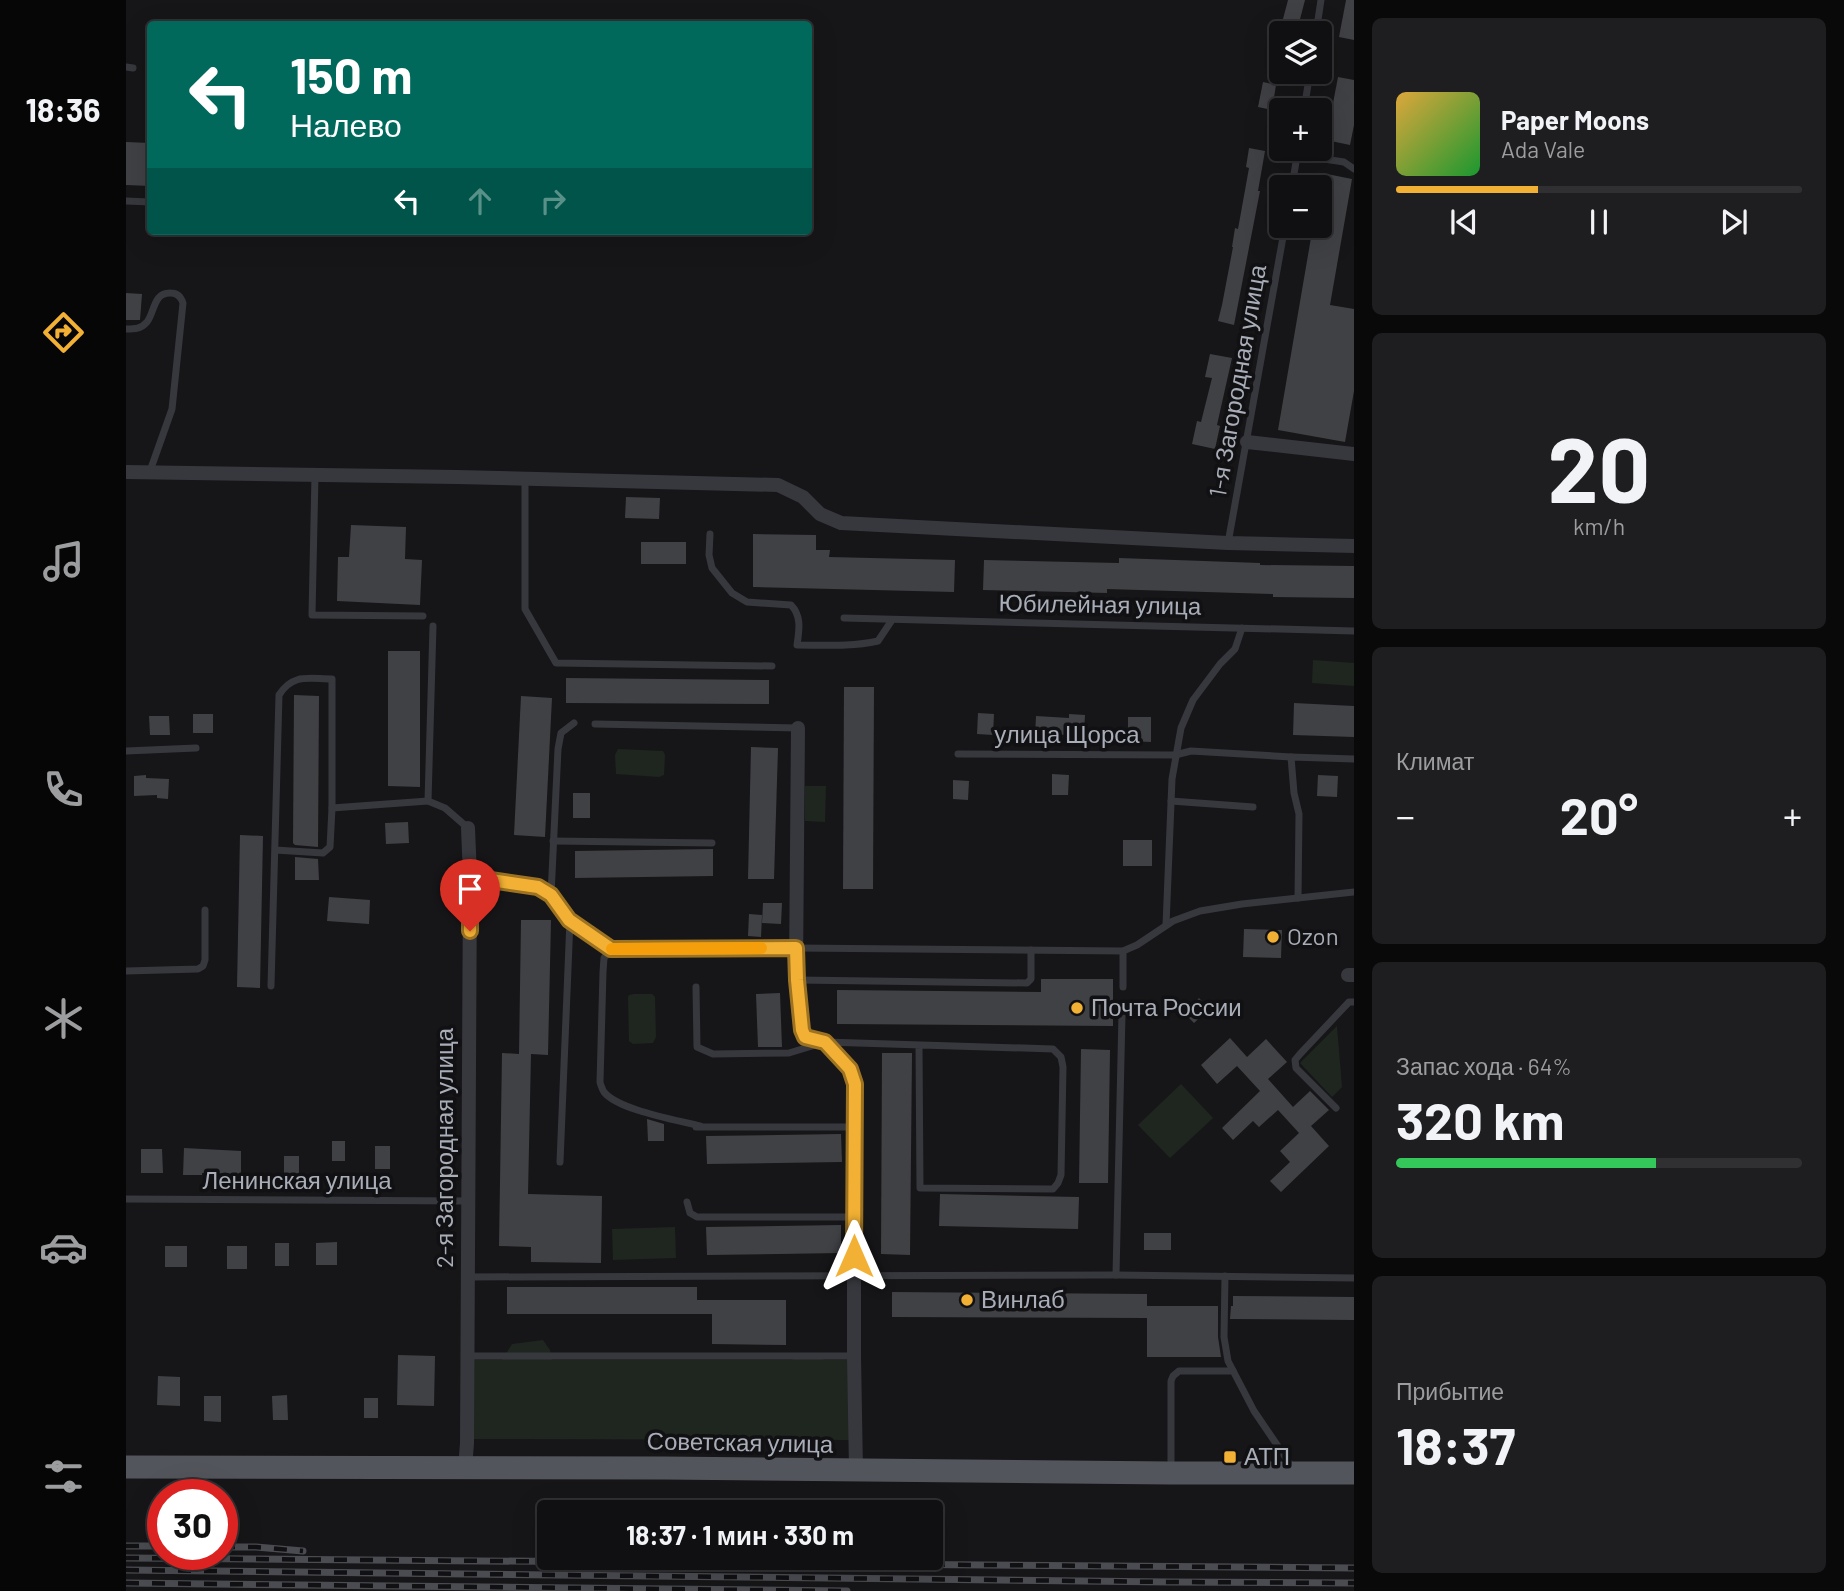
<!DOCTYPE html>
<html lang="ru">
<head>
<meta charset="utf-8">
<style>
	body { margin:0; font-family:Barlow,sans-serif; background:#1e1e20; color:#f1f3f6; height:100vh; display:flex; flex-direction:column; font-size:26px; white-space:nowrap }
	* { box-sizing:border-box; margin:0 }
	p { font-size:23px; color:#9c9d9f }
	.icon { flex:none; width:38px; height:38px; fill:none; stroke:currentColor; stroke-width:2; stroke-linecap:round; stroke-linejoin:round }
	.map { position:relative; flex:1; overflow:hidden }
	.panel { display:flex; flex-direction:column; gap:18px; padding:18px; background:#09090a; width:490px }
	.panel>* { flex:none }
	.top-card { position:absolute; left:21px; top:21px; width:665px; height:214px; border-radius:7px; box-shadow:0 7px 28px #0002,0 0 0 2px #303032; background:#00695c; color:#fff; overflow:hidden }
	.buttons { position:absolute; left:1143px; top:21px; display:grid; gap:14px }
	.buttons a { display:grid; place-items:center; width:63px; height:63px; border-radius:7px; background:#101012; box-shadow:0 7px 28px #0002,0 0 0 2px #303032; font-size:35px }
	.speed { position:absolute; left:21px; top:1479px; display:flex; gap:14px; font-size:35px; font-weight:700; text-align:center }
	.speed>* { display:grid; place-content:center; width:91px; height:91px; border-radius:50%; background:#101012; box-shadow:0 7px 28px #0002,0 0 0 2px #303032; line-height:1 }
	.speed .limit { border:10px solid #d22; background:#fff; color:#111 }
	.pin { position:absolute; display:grid; place-items:center; width:60px; height:60px; color:#fff; margin:-72px -30px; border-radius:50% 50% 50% 0; rotate:-45deg; box-shadow:0 0 7px #0007 }
	.pin .icon { rotate:45deg }
	.me { position:absolute; width:77px; margin:-38px; rotate:0deg; stroke-linejoin:round; filter:drop-shadow(0 0 5px #0008) }
	.turn { display:flex; align-items:center; gap:24px; height:147px; padding:0 28px; font-size:32px }
	.turn .icon { width:91px; height:91px; stroke-width:2.5 }
	.turn b { display:block; font-size:49px; line-height:60px }
	.lanes { display:flex; align-items:center; height:66px; padding:0 28px; background:#0003; justify-content:center; gap:35px; direction:ltr }
	.lanes .off { opacity:.35 }
	.big { font-size:52px; font-weight:700; line-height:1.1 }
	.panel .tile { flex:1; display:flex; flex-direction:column; justify-content:center; gap:10px; min-width:0; padding:0 24px; border-radius:10px; background:#1e1e20 }
	.panel .dial { align-items:center; gap:0 }
	.dial b { font-size:91px; line-height:1 }
	.song { display:flex; align-items:center; gap:21px }
	.cover { width:84px; height:84px; border-radius:10px; background:linear-gradient(135deg,hsl(40 70% 55%),hsl(130 70% 35%)) }
	.played { height:7px; border-radius:4px; background:linear-gradient(90deg,#f2b134 35%,#303032 35%) }
	.keys { display:flex; justify-content:space-around; direction:ltr }
	.heat { display:flex; justify-content:space-between; align-items:center; font-size:38px; direction:ltr }
	.charge { height:10px; border-radius:5px; background:linear-gradient(90deg,#34c759 64%,#303032 0) }
	.trip { position:absolute; left:411px; top:1500px; width:406px; height:70px; border-radius:7px; background:#101012; box-shadow:0 7px 28px #0002,0 0 0 2px #303032; font-weight:700; line-height:70px; text-align:center }
	main { display:flex; flex:1; min-height:0 }
	.tabs { display:flex; flex-direction:column; width:126px; justify-content:space-around; align-items:center; background:#060607; color:#9c9d9f }
	.tabs .icon { width:49px; height:49px }
	.tabs .active { color:#f2b134 }
	.tabs b { font-size:32px; color:#f1f3f6 }
	.map>svg:first-child { display:block }
	.green { fill:#1e261f }
	.building { fill:#404145 }
	.lines { fill:none; stroke-linecap:round; stroke-linejoin:round }
	.service { stroke:#37383d; stroke-width:7 }
	.minor { stroke:#37383d; stroke-width:14 }
	.primary { stroke:#53555c; stroke-width:23 }
	.rail-casing { stroke:#4a4c52; stroke-width:7 }
	.rail { stroke:#111113; stroke-width:4.5; stroke-dasharray:13; stroke-linecap:butt }
	.route-casing { stroke:#9d7322; stroke-width:18 }
	.route { stroke:#f2b134; stroke-width:12 }
	.slow { stroke:#f59e0b; stroke-width:12 }
	.poi-dot { fill:#f2b134; stroke:#111113; stroke-width:2.5 }
	.labels { text-anchor:middle; stroke-width:7; stroke-linejoin:round; paint-order:stroke }
	.street-label { font-size:24px; fill:#a8adb8; stroke:#111113 }
	.poi-label { font-size:24px; fill:#a8adb8; stroke:#111113; text-anchor:start }
</style>
</head>
<body>
<main>
<nav class="tabs">
<b>18:36</b>
<svg class="icon active" aria-label="directions" viewBox="0 0 24 24"><path d="M12 3l9 9-9 9-9-9zM9 14v-3h6M13 9l2 2-2 2"/></svg>
<svg class="icon" aria-label="music" viewBox="0 0 24 24"><path d="M9 18V5l10-2v13"/><circle cx="6" cy="18" r="3"/><circle cx="16" cy="16" r="3"/></svg>
<svg class="icon" aria-label="phone" viewBox="0 0 24 24"><path d="M5 4h4l2 5-3 2q2 4 5 5l2-3 5 2v4C11 20 4 13 5 4z"/></svg>
<svg class="icon" aria-label="climate" viewBox="0 0 24 24"><path d="M12 3v18M4 7l16 10M4 17L20 7"/></svg>
<svg class="icon" aria-label="car" viewBox="0 0 24 24"><path d="M5 17H2v-5l4-1 3-4h7l3 4 3 1v5h-3M9 17h6M6 11h13"/><circle cx="7" cy="17" r="2"/><circle cx="17" cy="17" r="2"/></svg>
<svg class="icon" aria-label="filters" viewBox="0 0 24 24"><path d="M4 7h16M4 17h16"/><circle cx="9" cy="7" r="2"/><circle cx="15" cy="17" r="2"/></svg>
</nav>
<div class="map">
<svg width="1228" height="1591" viewBox="0 0 1228 1591">
	<rect width="100%" height="100%" fill="#161618"/>
	<g class="green">
		<polygon points="1187,660 1228,663 1228,686 1186,683"/>
		<polygon points="492,749 537,751 539,755 538,775 533,777 490,774 489,755"/>
		<polygon points="679,786 700,786 699,822 679,821"/>
		<polygon points="508,994 526,994 529,997 530,1037 527,1043 507,1044 503,1041 502,997 503,995"/>
		<polygon points="1211,1026 1216,1087 1206,1097 1174,1063"/>
		<polygon points="1055,1084 1087,1118 1044,1158 1012,1125"/>
		<polygon points="549,1227 550,1258 487,1260 486,1229"/>
		<polygon points="417,1340 424,1350 426,1360 665,1360 682,1353 699,1360 724,1360 724,1440 345,1439 347,1360 376,1360 386,1344"/>
	</g>
	<g class="building">
		<polygon points="1162,0 1179,0 1173,23 1157,19"/>
		<polygon points="1220,0 1228,0 1228,40 1213,37"/>
		<polygon points="1212,77 1228,80 1228,125 1224,145 1200,140"/>
		<polygon points="1137,82 1150,85 1146,110 1132,107"/>
		<polygon points="0,142 24,143 24,186 0,185"/>
		<polygon points="1123,148 1139,151 1132,191 1134,191 1108,325 1092,321 1096,305 1107,247 1106,247 1109,228 1112,229 1123,168 1120,167"/>
		<polygon points="1196,173 1226,179 1204,305 1228,309 1228,391 1219,442 1152,430 1187,226 1194,226 1194,187"/>
		<polygon points="0,293 16,294 14,320 0,320"/>
		<polygon points="1084,354 1106,358 1091,425 1094,426 1089,449 1066,444 1071,421 1075,422 1086,378 1079,377"/>
		<polygon points="500,497 534,498 533,519 499,518"/>
		<polygon points="225,525 280,527 279,559 296,560 294,605 211,601 212,557 223,557"/>
		<polygon points="627,534 690,535 690,550 704,550 703,557 829,560 828,592 627,587"/>
		<rect x="515" y="542" width="45" height="22"/>
		<polygon points="993,558 1134,563 1134,565 1228,566 1228,598 1147,597 1147,594 981,589 981,593 857,590 858,560 993,563"/>
		<polygon points="262,651 294,651 294,787 262,786"/>
		<polygon points="440,678 643,680 643,704 440,703"/>
		<polygon points="718,687 748,687 747,889 717,889"/>
		<polygon points="168,695 193,696 192,847 169,845 167,843"/>
		<polygon points="395,696 426,698 419,837 388,835"/>
		<polygon points="1168,703 1228,706 1228,737 1167,735"/>
		<polygon points="852,713 868,714 867,735 851,734"/>
		<rect x="67" y="714" width="20" height="19"/>
		<polygon points="943,714 959,715 958,736 925,734 925,738 909,737 910,716 943,718"/>
		<polygon points="23,716 43,716 44,735 24,735"/>
		<polygon points="1002,717 1025,717 1025,742 1002,741"/>
		<polygon points="625,747 652,748 648,879 622,879"/>
		<polygon points="926,774 943,775 942,795 926,795"/>
		<polygon points="20,775 20,778 43,779 42,799 31,798 31,795 8,796 8,776"/>
		<polygon points="1192,775 1212,776 1211,797 1191,796"/>
		<polygon points="827,780 843,781 842,800 827,799"/>
		<rect x="447" y="793" width="17" height="25"/>
		<polygon points="282,822 283,843 260,844 259,823"/>
		<polygon points="114,835 137,836 134,988 111,987"/>
		<rect x="997" y="840" width="29" height="26"/>
		<polygon points="587,849 587,876 449,878 449,851"/>
		<polygon points="169,857 192,859 193,880 169,880"/>
		<polygon points="203,897 244,900 243,924 201,921"/>
		<polygon points="637,903 656,903 655,924 636,923"/>
		<polygon points="623,914 636,915 635,937 622,936"/>
		<polygon points="395,920 425,920 422,1055 405,1054 402,1194 476,1196 475,1263 405,1262 405,1247 373,1246 376,1053 393,1054"/>
		<polygon points="1118,929 1156,930 1155,958 1117,957"/>
		<polygon points="915,979 987,979 987,1026 711,1024 711,990 915,992"/>
		<polygon points="654,993 656,1047 632,1047 630,994"/>
		<polygon points="1073,998 1083,1009 1068,1023 1058,1013"/>
		<polygon points="1104,1038 1121,1057 1140,1039 1161,1062 1142,1079 1167,1107 1184,1091 1203,1110 1185,1126 1203,1146 1155,1192 1144,1181 1164,1162 1154,1151 1173,1133 1152,1110 1133,1127 1127,1121 1107,1140 1096,1128 1134,1091 1111,1066 1091,1084 1075,1065"/>
		<polygon points="955,1049 984,1050 982,1183 953,1183"/>
		<polygon points="756,1053 786,1053 784,1255 755,1254"/>
		<polygon points="521,1119 538,1124 538,1141 522,1141"/>
		<polygon points="715,1134 716,1162 581,1164 580,1136"/>
		<rect x="206" y="1141" width="13" height="20"/>
		<rect x="249" y="1146" width="15" height="23"/>
		<polygon points="58,1148 115,1151 115,1174 76,1173 76,1175 57,1175"/>
		<polygon points="15,1149 36,1149 37,1173 15,1173"/>
		<polygon points="158,1156 173,1156 173,1175 158,1174"/>
		<polygon points="814,1194 953,1197 952,1229 813,1226"/>
		<polygon points="715,1225 715,1253 581,1255 580,1227"/>
		<rect x="1018" y="1233" width="27" height="17"/>
		<polygon points="211,1242 211,1265 190,1265 190,1243"/>
		<rect x="149" y="1243" width="14" height="23"/>
		<rect x="39" y="1246" width="22" height="21"/>
		<rect x="101" y="1246" width="20" height="23"/>
		<polygon points="381,1287 571,1287 571,1300 660,1300 660,1345 586,1344 586,1314 381,1314"/>
		<polygon points="766,1292 1021,1294 1021,1306 1092,1306 1092,1337 1095,1357 1021,1357 1021,1318 766,1317"/>
		<polygon points="1107,1296 1228,1297 1228,1320 1104,1319 1105,1306 1107,1306"/>
		<polygon points="272,1355 309,1356 308,1406 271,1405"/>
		<polygon points="32,1376 54,1377 54,1406 31,1405"/>
		<polygon points="161,1395 162,1420 147,1420 146,1396"/>
		<polygon points="78,1396 95,1396 95,1422 78,1421"/>
		<rect x="238" y="1398" width="14" height="20"/>
	</g>
	<g class="lines">
		<g class="service">
			<polyline points="1190,33 1195,0"/>
			<polyline points="0,67 7,68"/>
			<polyline points="1178,110 1184,72"/>
			<polyline points="1172,152 1198,159 1218,162 1228,169"/>
			<polyline points="1166,187 1172,149"/>
			<polyline points="0,201 24,202"/>
			<path d="M0,329C9,329 15,329 21,322C29,312 27,292 45,293C52,293 55,297 57,303L46,409L24,471"/>
			<polyline points="189,475 186,615 297,616"/>
			<polyline points="399,479 399,609 430,663 646,666"/>
			<path d="M584,534L583,555L586,568L606,593L621,602L665,605C676,616 673,631 671,645C698,645 725,647 752,641L766,620"/>
			<polyline points="1102,543 1159,226"/>
			<polyline points="718,618 1228,631"/>
			<polyline points="307,626 302,801 319,808 342,828"/>
			<polyline points="469,724 672,728"/>
			<polyline points="0,751 70,748"/>
			<polyline points="832,754 1049,755 1065,751 1165,757"/>
			<polyline points="1045,801 1127,807"/>
			<polyline points="206,808 302,801"/>
			<polyline points="427,841 586,843"/>
			<polyline points="345,878 377,883 392,883 412,887 425,895 444,920 485,949 670,948 997,951 1011,945 1047,921 1074,911 1116,904 1228,892"/>
			<polyline points="425,895 432,749 435,733 448,723"/>
			<polyline points="1172,898 1173,814 1168,793 1165,757 1228,759"/>
			<polyline points="1040,925 1046,779 1055,728 1067,700 1094,664 1109,649 1116,628"/>
			<path d="M485,949L478,958L477,972L474,1082C474,1083 477,1091 478,1092C492,1110 551,1120 574,1126"/>
			<polyline points="0,971 72,969 77,966 79,960 79,910"/>
			<polyline points="671,980 901,983 905,979 905,950"/>
			<path d="M145,986L153,695C167,673 183,679 206,679V808L204,847L197,853L149,850"/>
			<polyline points="570,987 571,1047 587,1054 663,1053 699,1042 927,1049 935,1057 937,1067 935,1175 932,1183 927,1189 794,1188 793,1046"/>
			<polyline points="997,987 997,951"/>
			<polyline points="1210,1108 1170,1068 1169,1060 1174,1054 1223,1002 1228,1002"/>
			<polyline points="570,1127 728,1127"/>
			<polyline points="434,1162 444,920"/>
			<polyline points="0,1199 341,1201"/>
			<polyline points="561,1202 564,1213 571,1217 727,1217"/>
			<polyline points="990,1275 996,1014"/>
			<polyline points="1099,1276 1098,1337 1102,1361 1128,1411 1166,1467"/>
			<polyline points="342,1277 990,1275 1228,1278"/>
			<polyline points="340,1356 728,1356"/>
			<polyline points="1045,1470 1045,1381 1047,1376 1053,1371 1107,1371"/>
		</g>
		<g class="minor">
			<polyline points="1121,442 1228,454"/>
			<polyline points="0,472 331,477 652,485 677,497 694,514 715,523 1102,543 1228,546"/>
			<polyline points="672,728 670,969 675,1030 679,1036 699,1042 724,1069 728,1084 728,1356 730,1470"/>
			<polyline points="1222,975 1228,975"/>
			<polyline points="339,1469 341,1443 344,877 342,828"/>
		</g>
		<polyline class="primary" points="0,1467 538,1468 1045,1473 1228,1473"/>
		<g class="rail-casing">
			<g id="rail">
				<polyline points="0,1546 37,1546"/>
				<polyline points="96,1547 130,1547 177,1551"/>
				<polyline points="0,1558 1228,1568"/>
				<polyline points="0,1570 1043,1582 1228,1583"/>
				<polyline points="0,1583 721,1591"/>
			</g>
		</g>
		<use href="#rail" class="rail"/>
	</g>
	<g class="lines">
		<g class="route-casing">
			<polyline id="route" points="344,931 344,877 412,887 425,895 443,920 485,949 670,948 671,980 676,1030 679,1037 699,1042 724,1069 729,1084 728,1256"/>
		</g>
		<use href="#route" class="route"/>
		<polyline class="slow" points="486,949 635,948"/>
	</g>
	<g class="poi-dot">
		<circle cx="1147" cy="937" r="7"/>
		<circle cx="951" cy="1008" r="7"/>
		<circle cx="841" cy="1300" r="7"/>
		<rect x="1097" y="1450" width="14" height="14" rx="3.5"/>
	</g>
	<g class="labels">
		<g class="street-label">
			<text transform="translate(1112 381) rotate(-80)" y="8">1-я Загородная улица</text>
			<text transform="translate(974 605) rotate(1)" y="8">Юбилейная улица</text>
			<text x="941" y="743">улица Щорса</text>
			<text transform="translate(319 1148) rotate(-90)" y="8">2-я Загородная улица</text>
			<text x="171" y="1189">Ленинская улица</text>
			<text transform="translate(614 1443) rotate(1)" y="8">Советская улица</text>
		</g>
		<g class="poi-label">
			<text x="1161" y="945">Ozon</text>
			<text x="965" y="1016">Почта России</text>
			<text x="855" y="1308">Винлаб</text>
			<text x="1118" y="1465">АТП</text>
		</g>
	</g>
</svg>
<div class="buttons">
<a><svg class="icon" aria-label="layers" viewBox="0 0 24 24"><path d="M12 4l9 5-9 5-9-5zM3 14l9 5 9-5"/></svg></a>
<a>+</a>
<a>−</a>
</div>
<div class="speed"><div class="limit">30</div></div>
<div class="pin" style="left:344px;top:931px;background:#d93025"><svg class="icon" aria-label="arrive" viewBox="0 0 24 24"><path d="M6 21V4h12l-3 4 3 4H6"/></svg></div>
<svg class="me" style="left:728px;top:1256px" viewBox="-20 -20 40 40"><path d="M0-17L14 15 0 8-14 15z" fill="#f2b134" stroke="#fff" stroke-width="4"/></svg>
<div class="trip">18:37 · 1 мин · 330 m</div>
<div class="top-card">
<div class="turn"><svg class="icon" aria-label="left" viewBox="0 0 24 24"><path d="M17 20v-9H6M10 6l-5 5 5 5"/></svg><div><b>150 m</b>Налево</div></div>
<div class="lanes"><svg class="icon" aria-label="left" viewBox="0 0 24 24"><path d="M17 20v-9H6M10 6l-5 5 5 5"/></svg><svg class="icon off" aria-label="ahead" viewBox="0 0 24 24"><path d="M12 20V5M6 11l6-6 6 6"/></svg><svg class="icon off" aria-label="right" viewBox="0 0 24 24"><path d="M7 20v-9h11M14 6l5 5-5 5"/></svg></div>
</div>
</div>
<section class="panel">
<div class="tile">
<div class="song"><i class="cover"></i><div><b>Paper Moons</b><p>Ada Vale</p></div></div>
<div class="played"></div>
<div class="keys"><svg class="icon" aria-label="previous" viewBox="0 0 24 24"><path d="M18 5L8 12l10 7zM5 5v14"/></svg><svg class="icon" aria-label="pause" viewBox="0 0 24 24"><path d="M8 5v14M16 5v14"/></svg><svg class="icon" aria-label="next" viewBox="0 0 24 24"><path d="M6 5l10 7-10 7zM19 5v14"/></svg></div>
</div>
<div class="tile dial"><b>20</b><p>km/h</p></div>
<div class="tile"><p>Климат</p>
<div class="heat"><a>−</a><b class="big">20°</b><a>+</a></div>
</div>
<div class="tile"><p>Запас хода · 64%</p><b class="big">320 km</b><div class="charge"></div></div>
<div class="tile"><p>Прибытие</p><b class="big">18:37</b></div>
</section>
</main>
</body>
</html>
